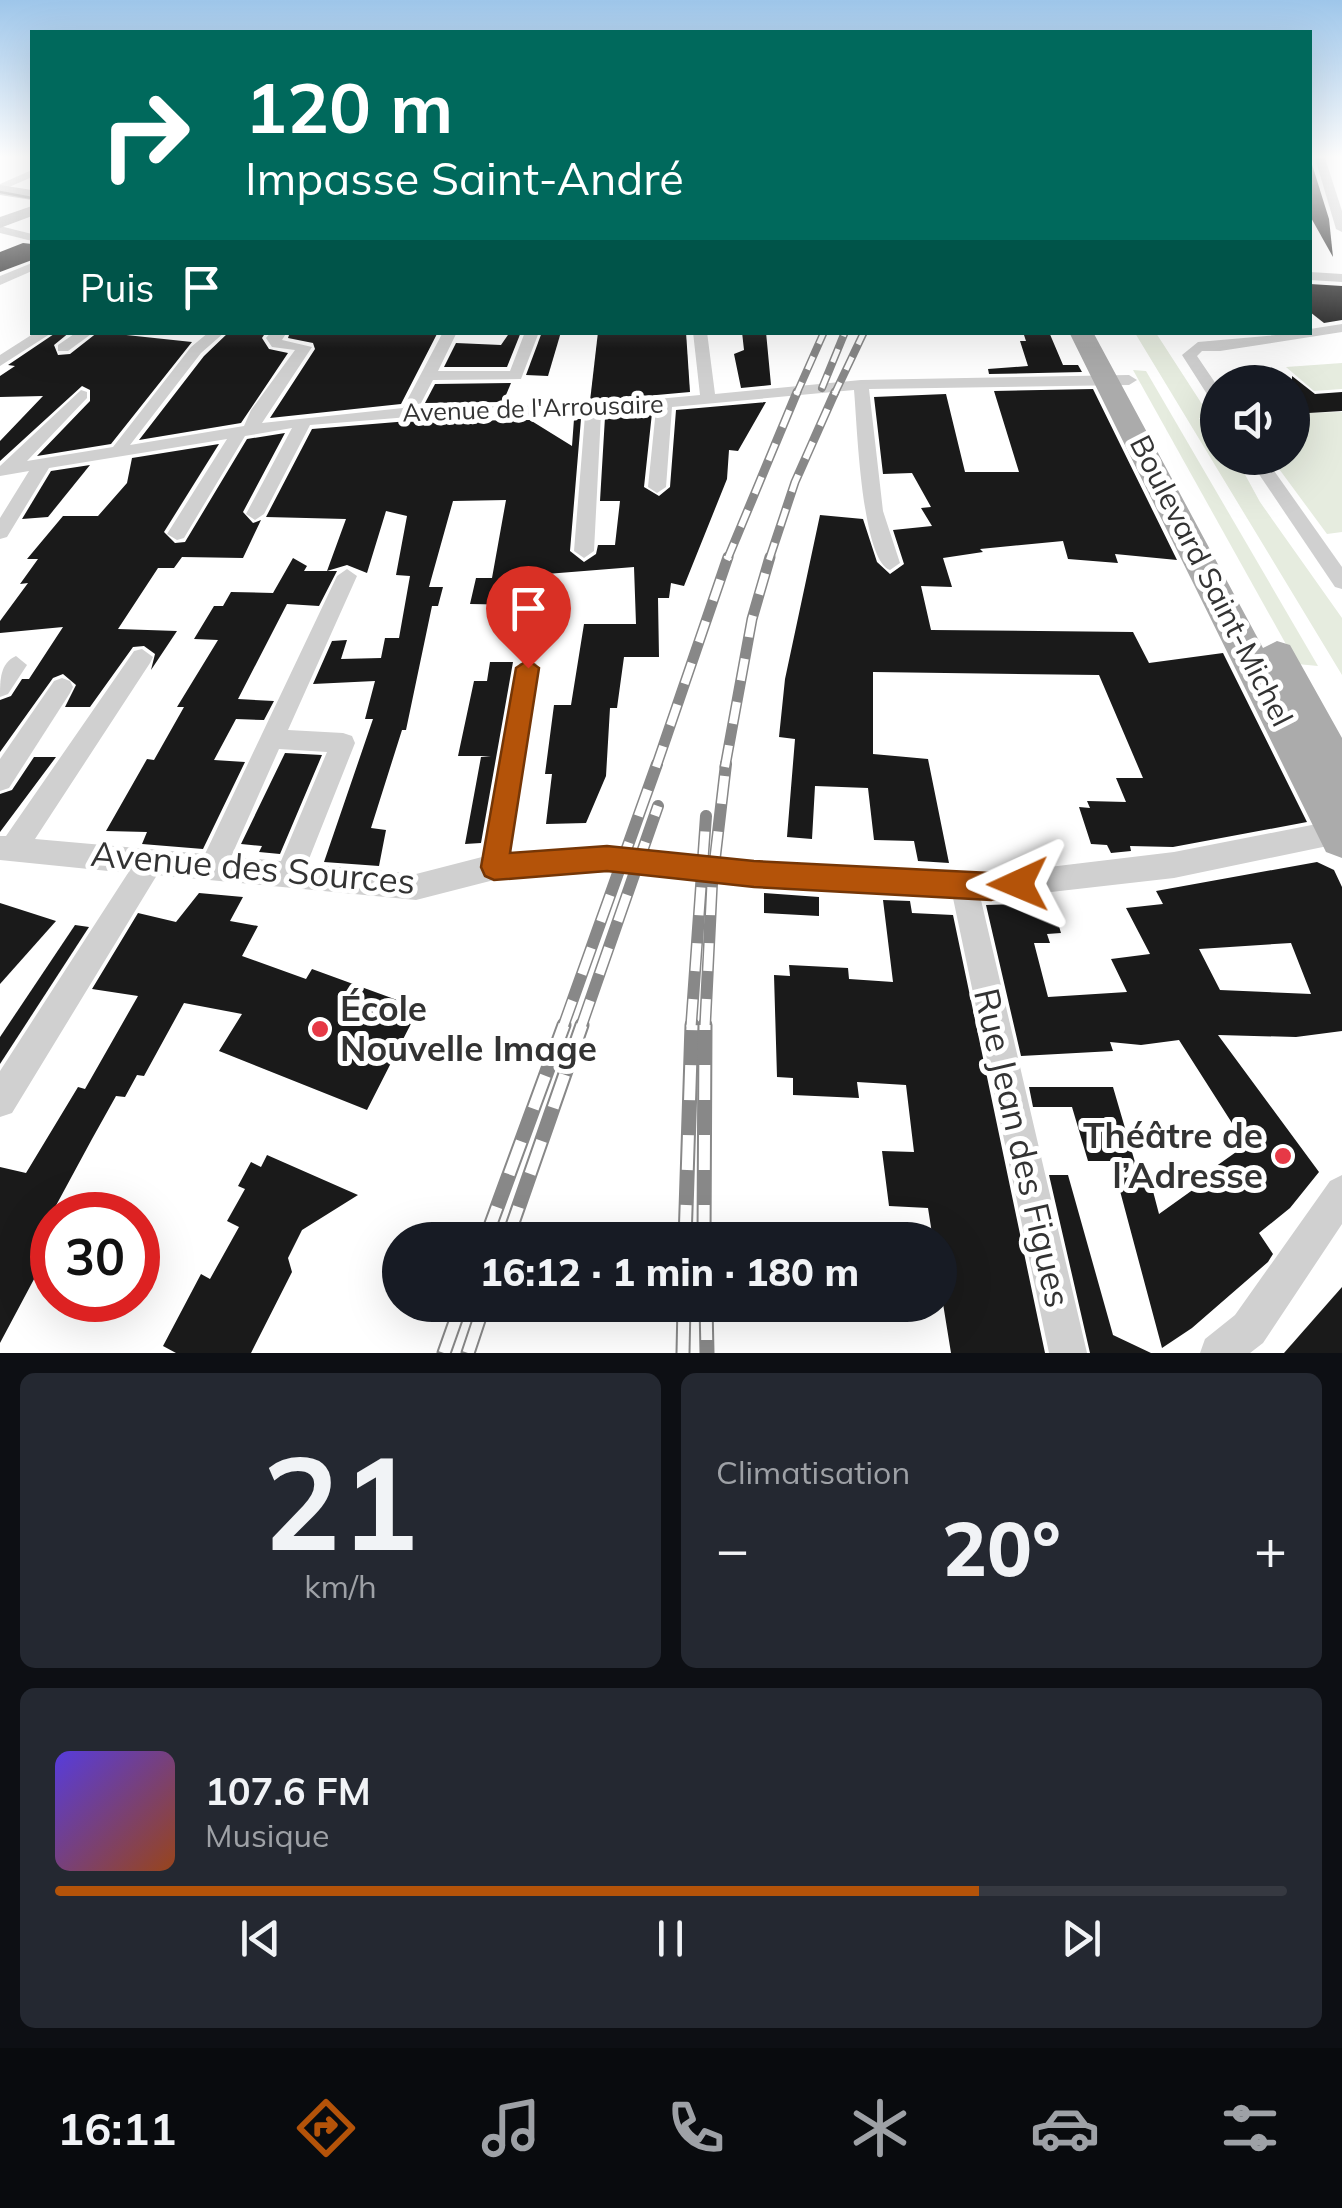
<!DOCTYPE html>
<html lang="fr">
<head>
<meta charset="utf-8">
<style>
	body { margin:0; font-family:Mulish,sans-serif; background:#242831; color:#f1f3f6; height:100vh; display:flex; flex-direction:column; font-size:38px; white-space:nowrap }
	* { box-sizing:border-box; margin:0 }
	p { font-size:32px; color:#9ea1a6 }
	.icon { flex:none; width:55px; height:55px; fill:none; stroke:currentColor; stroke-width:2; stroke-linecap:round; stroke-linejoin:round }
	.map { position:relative; height:1353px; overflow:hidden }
	.side { display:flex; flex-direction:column; gap:20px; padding:20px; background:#0d0f14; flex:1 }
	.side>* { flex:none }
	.top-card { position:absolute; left:30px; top:30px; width:1282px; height:305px; border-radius:0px; box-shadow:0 10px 40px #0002; background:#00695c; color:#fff; overflow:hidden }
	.buttons { position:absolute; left:1200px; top:365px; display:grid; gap:20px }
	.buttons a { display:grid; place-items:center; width:110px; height:110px; border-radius:50%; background:#171b24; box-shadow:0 10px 40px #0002; font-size:50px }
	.speed { position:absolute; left:30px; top:1192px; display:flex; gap:20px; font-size:50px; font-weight:700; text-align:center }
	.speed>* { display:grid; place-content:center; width:130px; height:130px; border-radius:50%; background:#171b24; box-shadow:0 10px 40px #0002; line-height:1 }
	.speed .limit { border:15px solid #d22; background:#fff; color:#111 }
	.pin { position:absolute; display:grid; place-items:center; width:85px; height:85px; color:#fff; margin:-102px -42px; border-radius:50% 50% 50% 0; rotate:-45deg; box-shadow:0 0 10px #0007 }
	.pin .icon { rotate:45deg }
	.me { position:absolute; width:110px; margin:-55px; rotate:269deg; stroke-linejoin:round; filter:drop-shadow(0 0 8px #0008) }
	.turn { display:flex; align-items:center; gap:35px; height:210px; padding:0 50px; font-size:45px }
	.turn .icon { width:130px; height:130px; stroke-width:2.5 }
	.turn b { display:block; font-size:70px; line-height:85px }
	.then { display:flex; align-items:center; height:95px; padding:0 50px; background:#0003; gap:20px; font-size:38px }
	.big { font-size:75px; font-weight:800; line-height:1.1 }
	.side .card { flex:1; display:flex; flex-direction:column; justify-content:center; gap:15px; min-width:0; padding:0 35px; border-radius:15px; background:#242831 }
	.side .dial { align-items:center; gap:0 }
	.dial b { font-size:130px; line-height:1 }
	.song { display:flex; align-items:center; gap:30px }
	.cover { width:120px; height:120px; border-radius:15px; background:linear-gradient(135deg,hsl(250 70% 55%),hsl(20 70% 35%)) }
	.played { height:10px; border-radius:5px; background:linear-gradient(90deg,#b45309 75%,#363941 75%) }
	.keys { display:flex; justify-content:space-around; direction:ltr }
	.heat { display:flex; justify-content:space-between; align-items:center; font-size:55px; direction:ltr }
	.side .tiles { flex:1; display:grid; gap:20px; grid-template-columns:1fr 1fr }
	.card:last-child { grid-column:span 2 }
	.trip { position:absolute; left:382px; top:1222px; width:575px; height:100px; border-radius:50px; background:#171b24; box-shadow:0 10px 40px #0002; font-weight:800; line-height:100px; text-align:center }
	.dock { display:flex; height:160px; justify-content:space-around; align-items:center; background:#090b0e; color:#9ea1a6 }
	.dock .icon { width:70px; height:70px }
	.dock .active { color:#b45309 }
	.dock b { font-size:45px; color:#f1f3f6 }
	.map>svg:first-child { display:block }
	.green { fill:#e6ecdf }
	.building { fill:#1a1a1a; fill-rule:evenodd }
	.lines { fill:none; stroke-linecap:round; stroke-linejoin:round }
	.street { fill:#d0d0d0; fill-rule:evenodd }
	.secondary { fill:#bdbdbd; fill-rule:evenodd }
	.primary { fill:#ababab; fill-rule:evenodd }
	.tram { stroke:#888; stroke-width:2.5 }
	.rail-far4-casing { stroke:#888; stroke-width:8 }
	.rail-far3-casing { stroke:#888; stroke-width:9 }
	.rail-far2-casing { stroke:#888; stroke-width:11 }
	.rail-far1-casing { stroke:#888; stroke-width:12 }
	.rail-casing { stroke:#888; stroke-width:15 }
	.rail-far4 { stroke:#fff; stroke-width:5; stroke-dasharray:14; stroke-linecap:butt }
	.rail-far3 { stroke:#fff; stroke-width:6; stroke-dasharray:18; stroke-linecap:butt }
	.rail-far2 { stroke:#fff; stroke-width:8; stroke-dasharray:22; stroke-linecap:butt }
	.rail-far1 { stroke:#fff; stroke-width:9; stroke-dasharray:28; stroke-linecap:butt }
	.rail { stroke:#fff; stroke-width:11; stroke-dasharray:35; stroke-linecap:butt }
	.route { fill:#b45309; stroke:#753606; stroke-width:2.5 }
	.poi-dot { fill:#e63946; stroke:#fff; stroke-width:4 }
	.labels { text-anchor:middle; stroke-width:10; stroke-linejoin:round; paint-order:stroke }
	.far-street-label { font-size:25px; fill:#333; stroke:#fff }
	.street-label { font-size:30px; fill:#333; stroke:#fff }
	.near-street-label { font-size:35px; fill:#333; stroke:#fff }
	.near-poi-label { font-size:35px; font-weight:bold; fill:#333; stroke:#fff; text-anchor:start }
</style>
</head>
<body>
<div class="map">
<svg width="1342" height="1353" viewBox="0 0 1342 1353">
	<rect width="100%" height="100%" fill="#fff"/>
	<g class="green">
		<polygon points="1135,333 1156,333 1211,418 1199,418 1208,433 1217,434 1218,458 1236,458 1260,502 1342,618 1342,675"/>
		<polygon points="1342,363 1342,389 1314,391 1286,367"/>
		<polygon points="1133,370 1146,371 1318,666 1297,664"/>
		<polygon points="1342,412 1342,532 1327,534 1271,458 1292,458 1293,413"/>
	</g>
	<g class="building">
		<polygon points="1310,158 1329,219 1333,257 1310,216"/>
		<polygon points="23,243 32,244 32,260 0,272 0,252"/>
		<polygon points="1310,284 1342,286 1342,320 1324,323 1310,312"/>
		<polygon points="57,332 70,332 54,345 58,355 70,354 98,332 192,342 111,444 37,456 90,401 90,390 82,386 0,461 0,441 43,396 0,397 0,376 15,366 8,365"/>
		<polygon points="229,332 266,332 262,338 269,349 288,353 241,423 139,440 204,356"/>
		<polygon points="290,332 421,335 438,332 401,404 270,418 315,349 313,343 288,338"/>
		<polygon points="510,332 521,332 507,367 444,367 456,343 501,345"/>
		<polygon points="542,332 561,332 548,376 526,375"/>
		<polygon points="598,332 686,332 690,392 590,401"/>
		<polygon points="742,332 766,332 771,385 741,388 734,354 744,350"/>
		<polygon points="1023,332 1049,332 1063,365 1078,365 1082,372 989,374 988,369 1028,366 1020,341 1026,341"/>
		<polygon points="1292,376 1315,394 1342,392 1342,411 1292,414"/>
		<polygon points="511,383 503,402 425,403 435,384"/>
		<polygon points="1093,389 1177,560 1115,554 1118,563 1068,559 1063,541 980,549 983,552 943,558 952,587 921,586 931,630 1133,632 1149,663 1223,653 1307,822 1173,847 1130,846 1131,851 1111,853 1107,845 1091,844 1079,807 1090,808 1087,801 1126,802 1116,778 1143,778 1099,675 873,672 873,754 928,759 949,863 918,861 914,841 874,840 868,788 815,786 812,839 787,837 795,739 779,737 785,679 820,515 863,519 877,562 890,574 904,564 893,530 932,526 921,508 931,507 912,473 883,474 874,397 946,394 965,472 1019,472 994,391"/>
		<polygon points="766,402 738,451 729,450 727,479 684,586 671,583 669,598 658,598 659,657 624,657 617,708 610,708 606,776 586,823 546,824 552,774 545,774 554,705 571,705 584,624 636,624 634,567 534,575 529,605 470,604 476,578 492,578 506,500 453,501 429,587 443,587 438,606 432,606 406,730 402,730 371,828 386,830 379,866 324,862 373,719 365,719 375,681 313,684 332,641 347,640 341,659 381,658 385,638 399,638 410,576 396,575 407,516 386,511 367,573 347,565 327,571 346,519 266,517 312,429 409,421 530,420 572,446 574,419 581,419 570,551 584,562 596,554 598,545 615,545 620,501 600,501 605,417 652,413 644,487 659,496 670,487 676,410"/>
		<polygon points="285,433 243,512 253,523 261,520 243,558 182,557 174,568 158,568 118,629 177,631 151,670 155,654 144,646 133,647 90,707 65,707 76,685 63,674 53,678 0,752 0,700 11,696 22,679 29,679 63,627 0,633 0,621 28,583 20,584 38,559 27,559 63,516 98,516 127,483 132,458 219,444 164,532 175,543 185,542 247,439"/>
		<polygon points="90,465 48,517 22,519 51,471"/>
		<polygon points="293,558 307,566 304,571 337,571 319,606 287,604 238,699 274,701 264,720 236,719 214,760 245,762 203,849 142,844 147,832 106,831 147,759 154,760 184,707 177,707 218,640 194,639 214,606 223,606 231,592 273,593"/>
		<polygon points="490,662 513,662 481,843 465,844 481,757 491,756 458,756 474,681 487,681"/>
		<polygon points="285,753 322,755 280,854 259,852 262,846 241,844"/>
		<polygon points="34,757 56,757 0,832 0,794 12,790"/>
		<path d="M1317,862L1334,870L1342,887V1031L1296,1037L1218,1035L1319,1172L1290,1208L1259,1233L1273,1254L1268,1262L1192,1328L1162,1348L1112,1161H1088L1072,1107H1033L1029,1087H1113L1139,1176H1149L1159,1214L1201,1184L1198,1179L1246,1145L1179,1040L1141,1045L1110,1042L1113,1051L1021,1056L986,905L1052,903L1061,933L1047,934L1050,943H1034L1048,997L1127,992L1111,959L1150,954L1126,908L1163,904L1156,891ZM1291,943L1311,994L1220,990L1199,949Z"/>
		<polygon points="199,893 243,897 230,921 258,926 242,956 306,979 312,969 419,1008 367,1110 219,1051 242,1014 184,1003 144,1076 137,1075 125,1097 116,1096 92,1139 33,1248 49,1251 0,1343 0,1167 26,1173 78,1087 85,1089 138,996 92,989 138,913 176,922"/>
		<polygon points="764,893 819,897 819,916 764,913"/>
		<polygon points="883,900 910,901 912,913 953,915 1045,1353 951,1353 940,1285 940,1240 933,1240 928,1208 889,1206 882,1151 914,1152 906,1085 857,1082 859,1098 793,1095 793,1078 777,1077 774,975 790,976 789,965 848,968 849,979 893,982"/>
		<polygon points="0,903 56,921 0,984"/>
		<polygon points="75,925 89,927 0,1064 0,1037"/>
		<polygon points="267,1155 358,1195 302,1230 288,1258 292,1272 251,1353 176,1353 163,1346 201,1274 210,1279 239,1227 227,1221 245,1189 238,1186 251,1162 261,1167"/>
		<polygon points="1049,1175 1068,1175 1113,1335 1151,1353 1090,1353"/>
		<polygon points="1342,1287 1342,1353 1284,1353"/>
	</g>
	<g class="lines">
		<g class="street">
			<polygon points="1315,158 1325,158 1342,211 1342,232 1336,229"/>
			<polygon points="32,170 32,177 0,191 0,184"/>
			<polygon points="0,226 32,234 32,241 0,233"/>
			<polygon points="32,263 32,271 0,285 0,276"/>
			<polygon points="1310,272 1342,274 1342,282 1310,280"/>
			<polygon points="1342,324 1342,332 1220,351 1202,351 1197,356 1218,387 1218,404 1212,402 1182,355 1198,342 1310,332 1310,329"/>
			<polygon points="36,332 53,332 0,366 0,355"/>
			<polygon points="77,332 94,332 68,351 58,351 58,345"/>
			<path d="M209,332H225L201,353L130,445L244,426L251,410L295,350L272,347L266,338L271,332H287L282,340L312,347L262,423L403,408L443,332H457L438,371H510L525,332H539L521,379L433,380L419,407L593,405L700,395L693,332H707L715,394L861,380L1129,375L1137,380L1129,385L869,389L883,511L900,563L890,570C861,560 857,421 854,390L672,407L666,487L657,493L648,487L656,409L601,414L594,551L584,558L574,551L585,415L409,417L310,425L264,514L255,520L246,514L292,428L245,436L184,538L177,540L167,534L227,439L49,468L7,537L0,539V518L29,471L0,476V466L81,390L87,392V398L27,461L113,447L191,347Z"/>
			<polygon points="1248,458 1265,458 1342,567 1342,589 1335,587"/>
			<path d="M347,569L357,576L288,730L343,733L352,736L355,743L307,864L416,874L482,857L517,669L520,663H536L539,669L510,853L607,846L754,861L991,874L1174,852L1342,819V843L1174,878L981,900L1087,1353H1049L953,898L754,887L607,872L494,880L416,900L157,875L12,1113L0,1117V1071L128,873L0,860V836H6L134,651L142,649L153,657L150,663L35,839L205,854L337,576ZM279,749L327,752L281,861L231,857Z"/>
			<path d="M16,656L27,665L8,694L0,697C0,680 0,663 16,656Z"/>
			<polygon points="62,678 70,681 73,687 70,693 9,788 0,791 0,759 54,681"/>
			<polygon points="1342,1175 1342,1224 1263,1343 1250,1353 1200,1353 1205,1339 1235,1315 1330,1181"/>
		</g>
		<g class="secondary">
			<polygon points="0,185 32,190 32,200 0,195"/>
			<polygon points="32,206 32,216 0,228 0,217"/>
		</g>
		<polygon class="primary" points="1069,332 1093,332 1263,648 1277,641 1290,645 1342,738 1342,858 1326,852"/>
		<polyline class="tram" points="0,192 32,198"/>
		<g class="rail-far4-casing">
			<g id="rail-far4">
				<polyline points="822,388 845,332"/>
				<polyline points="796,395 824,332"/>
				<polyline points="834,395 864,332"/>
			</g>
		</g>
		<g class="rail-far3-casing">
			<g id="rail-far3">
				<polyline points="727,560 797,392"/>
				<polyline points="769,560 795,482 835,392"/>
			</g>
		</g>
		<g class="rail-far2-casing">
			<g id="rail-far2">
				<polyline points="656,767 728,557"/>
				<polyline points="725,767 752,619 770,557"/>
			</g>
		</g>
		<g class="rail-far1-casing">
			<g id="rail-far1">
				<polyline points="563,1027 657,764"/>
				<polyline points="581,1027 658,806"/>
				<polyline points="691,1027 706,816"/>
				<polyline points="705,1027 712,884 726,764"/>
			</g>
		</g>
		<g class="rail-casing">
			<g id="rail">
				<polyline points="485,1240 564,1025"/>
				<polyline points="507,1240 582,1025"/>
				<polyline points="685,1240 692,1025"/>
				<polyline points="704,1240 705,1025"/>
				<polyline points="706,1305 707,1353"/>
				<polyline points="444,1353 461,1305"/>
				<polyline points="468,1353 484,1305"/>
				<polyline points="683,1353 684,1305"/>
			</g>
		</g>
		<use href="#rail-far4" class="rail-far4"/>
		<use href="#rail-far3" class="rail-far3"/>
		<use href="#rail-far2" class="rail-far2"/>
		<use href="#rail-far1" class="rail-far1"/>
		<use href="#rail" class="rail"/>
	</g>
	<linearGradient id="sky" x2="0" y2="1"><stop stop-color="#9ec6ea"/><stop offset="0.45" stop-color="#fff"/><stop offset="1" stop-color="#fff" stop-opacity="0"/></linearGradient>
	<rect width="1342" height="348" fill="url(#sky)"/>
	<polygon class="route" points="528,660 539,668 510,853 607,846 754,861 991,873 1018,871 1028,874 1032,884 1028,893 991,900 754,887 607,871 494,880 485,876 481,867 516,668"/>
	<g class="poi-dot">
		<circle cx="320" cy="1029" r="10"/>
		<circle cx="1283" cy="1156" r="10"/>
	</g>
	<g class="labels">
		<g class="far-street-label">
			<text transform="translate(533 408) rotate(-2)" y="9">Avenue de l'Arrousaire</text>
		</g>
		<g class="street-label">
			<text transform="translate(1211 581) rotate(63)" y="10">Boulevard Saint-Michel</text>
		</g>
		<g class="near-street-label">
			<text transform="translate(253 868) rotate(5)" y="12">Avenue des Sources</text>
			<text transform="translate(1022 1148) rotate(77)" y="12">Rue Jean des Figues</text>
		</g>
		<g class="near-poi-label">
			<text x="340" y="1021">École<tspan x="340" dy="40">Nouvelle Image</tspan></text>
			<text x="1263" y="1148" text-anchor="end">Théâtre de<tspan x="1263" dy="40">l’Adresse</tspan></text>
		</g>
	</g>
</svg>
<div class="buttons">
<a><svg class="icon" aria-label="sound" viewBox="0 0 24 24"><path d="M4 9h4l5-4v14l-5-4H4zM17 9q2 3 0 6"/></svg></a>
</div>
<div class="speed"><div class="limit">30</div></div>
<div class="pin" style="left:528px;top:668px;background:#d93025"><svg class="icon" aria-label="arrive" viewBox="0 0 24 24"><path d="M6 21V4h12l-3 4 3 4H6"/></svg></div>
<svg class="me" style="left:1018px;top:884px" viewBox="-20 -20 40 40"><path d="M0-17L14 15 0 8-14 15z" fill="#b45309" stroke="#fff" stroke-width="4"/></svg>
<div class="trip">16:12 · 1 min · 180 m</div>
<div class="top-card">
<div class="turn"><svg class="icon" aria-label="right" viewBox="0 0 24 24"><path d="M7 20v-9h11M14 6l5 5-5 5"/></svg><div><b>120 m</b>Impasse Saint-André</div></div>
<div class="then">Puis<svg class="icon" aria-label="arrive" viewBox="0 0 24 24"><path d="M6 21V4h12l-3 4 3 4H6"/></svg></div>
</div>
</div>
<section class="side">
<div class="tiles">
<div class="card dial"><b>21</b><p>km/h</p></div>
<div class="card"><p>Climatisation</p>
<div class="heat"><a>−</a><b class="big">20°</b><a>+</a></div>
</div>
<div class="card">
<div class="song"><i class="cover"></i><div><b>107.6 FM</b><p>Musique</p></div></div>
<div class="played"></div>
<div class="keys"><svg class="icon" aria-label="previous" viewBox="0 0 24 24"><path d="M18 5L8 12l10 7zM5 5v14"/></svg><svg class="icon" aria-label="pause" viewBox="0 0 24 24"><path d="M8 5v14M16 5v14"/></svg><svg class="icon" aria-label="next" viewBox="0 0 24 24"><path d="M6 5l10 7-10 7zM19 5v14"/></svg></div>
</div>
</div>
</section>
<nav class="dock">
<b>16:11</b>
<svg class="icon active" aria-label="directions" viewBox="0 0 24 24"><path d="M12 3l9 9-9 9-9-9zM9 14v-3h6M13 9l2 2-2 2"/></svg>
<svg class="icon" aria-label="music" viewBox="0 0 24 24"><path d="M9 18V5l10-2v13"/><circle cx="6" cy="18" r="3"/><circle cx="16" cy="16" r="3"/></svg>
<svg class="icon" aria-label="phone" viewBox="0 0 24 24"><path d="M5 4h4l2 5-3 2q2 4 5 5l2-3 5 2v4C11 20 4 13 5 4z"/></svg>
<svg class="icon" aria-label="climate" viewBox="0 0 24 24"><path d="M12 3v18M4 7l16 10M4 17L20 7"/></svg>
<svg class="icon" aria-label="car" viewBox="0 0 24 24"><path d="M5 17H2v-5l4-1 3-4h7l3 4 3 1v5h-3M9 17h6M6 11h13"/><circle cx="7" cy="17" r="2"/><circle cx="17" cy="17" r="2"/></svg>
<svg class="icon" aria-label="filters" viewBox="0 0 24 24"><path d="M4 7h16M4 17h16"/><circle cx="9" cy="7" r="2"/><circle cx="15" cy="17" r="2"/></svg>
</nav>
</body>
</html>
